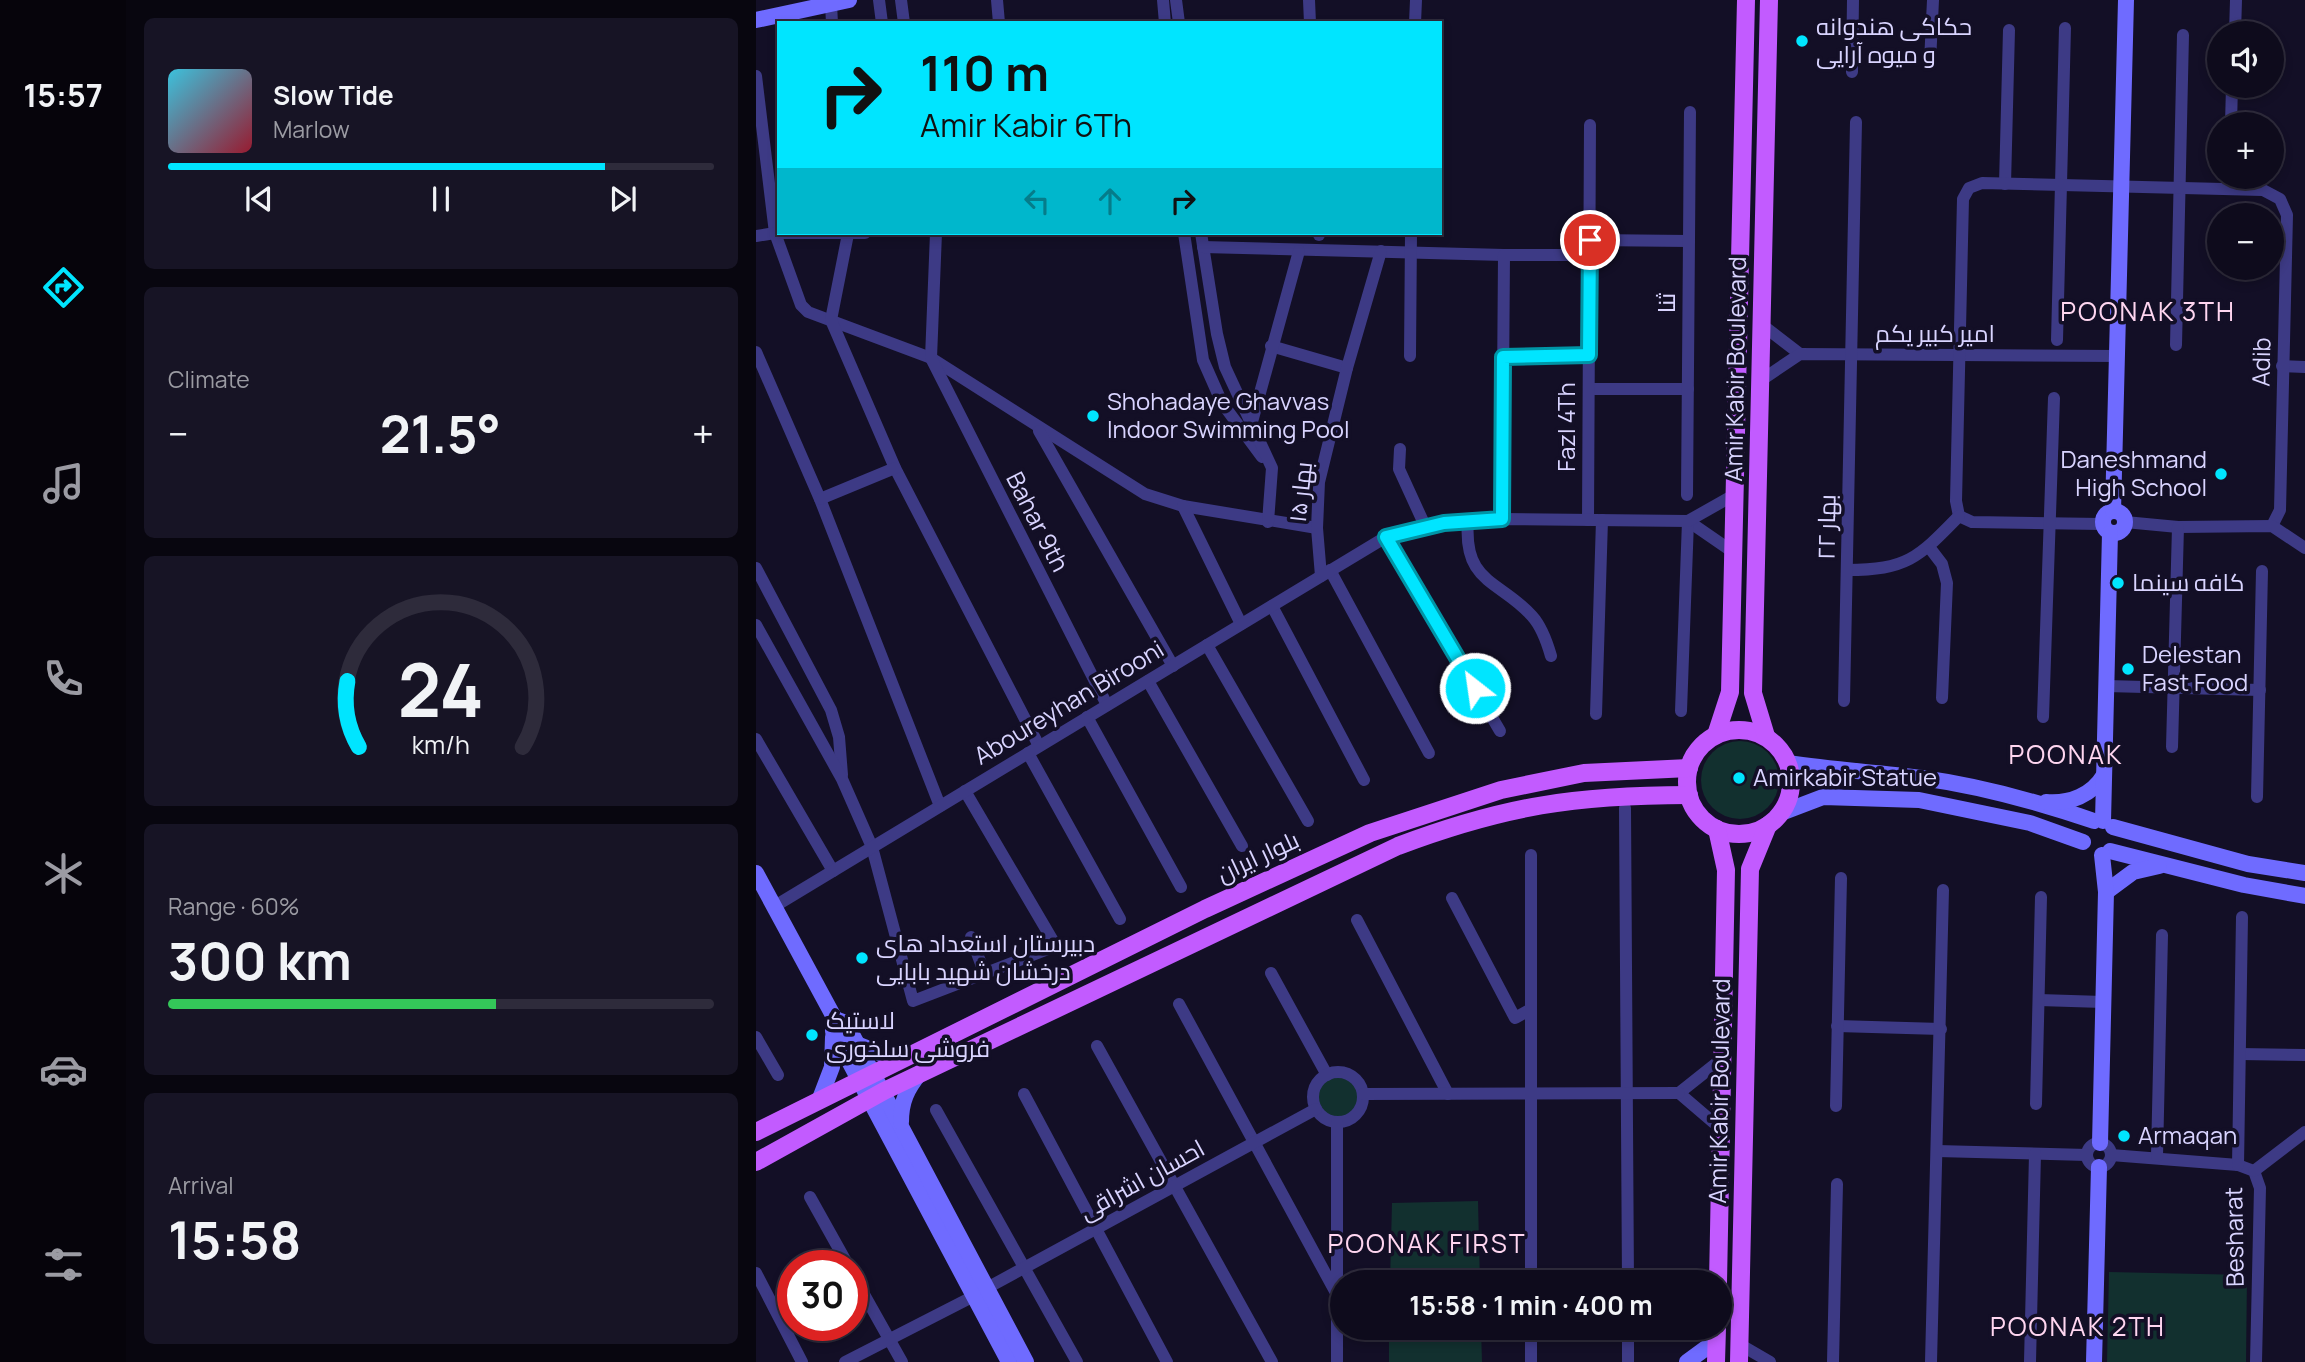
<!DOCTYPE html>
<html lang="en">
<head>
<meta charset="utf-8">
<style>
	body { margin:0; font-family:Manrope,Cairo,sans-serif; background:#171425; color:#f1f3f6; height:100vh; display:flex; flex-direction:column; font-size:26px; white-space:nowrap }
	* { box-sizing:border-box; margin:0 }
	p { font-size:23px; color:#9b9ba3 }
	.icon { flex:none; width:38px; height:38px; fill:none; stroke:currentColor; stroke-width:2; stroke-linecap:round; stroke-linejoin:round }
	.map { position:relative; flex:1; overflow:hidden }
	.drawer { display:flex; flex-direction:column; gap:18px; padding:18px; background:#08060f; width:630px }
	.drawer>* { flex:none }
	.hud { position:absolute; left:21px; top:21px; width:665px; height:214px; border-radius:0px; box-shadow:0 4px 10px #0003,0 0 0 2px #2e2b3b; background:#00e5ff; color:#111; overflow:hidden }
	.buttons { position:absolute; left:1451px; top:21px; display:grid; gap:14px }
	.buttons a { display:grid; place-items:center; width:77px; height:77px; border-radius:50%; background:#0e0b1c; box-shadow:0 4px 10px #0003,0 0 0 2px #2e2b3b; font-size:35px }
	.speed { position:absolute; left:21px; top:1250px; display:flex; gap:14px; font-size:35px; font-weight:700; text-align:center }
	.speed>* { display:grid; place-content:center; width:91px; height:91px; border-radius:50%; background:#0e0b1c; box-shadow:0 4px 10px #0003,0 0 0 2px #2e2b3b; line-height:1 }
	.speed .limit { border:10px solid #d22; background:#fff; color:#111 }
	.pin { position:absolute; display:grid; place-items:center; width:60px; height:60px; color:#fff; margin:-30px; border:4px solid #fff; border-radius:50%; box-shadow:0 2px 7px #0007 }
	.me { position:absolute; width:77px; margin:-38px; rotate:330deg; stroke-linejoin:round; filter:drop-shadow(0 0 5px #0008) }
	.turn { display:flex; align-items:center; gap:24px; height:147px; padding:0 28px; font-size:32px }
	.turn .icon { width:91px; height:91px; stroke-width:2.5 }
	.turn b { display:block; font-size:49px; line-height:60px }
	.lanes { display:flex; align-items:center; height:66px; padding:0 28px; background:#0003; justify-content:center; gap:35px; direction:ltr }
	.lanes .off { opacity:.35 }
	.big { font-size:52px; font-weight:700; line-height:1.1 }
	.drawer .card { flex:1; display:flex; flex-direction:column; justify-content:center; gap:10px; min-width:0; padding:0 24px; border-radius:10px; background:#171425 }
	.drawer .dial { align-items:center; gap:0 }
	.dial svg { height:182px; overflow:visible; fill:none; stroke:#2e2b3b; stroke-width:7; stroke-linecap:round; text-anchor:middle }
	.dial text { fill:#f1f3f6; stroke:none }
	.song { display:flex; align-items:center; gap:21px }
	.cover { width:84px; height:84px; border-radius:10px; background:linear-gradient(135deg,hsl(190 70% 55%),hsl(350 70% 35%)) }
	.played { height:7px; border-radius:4px; background:linear-gradient(90deg,#00e5ff 80%,#2e2b3b 80%) }
	.keys { display:flex; justify-content:space-around; direction:ltr }
	.heat { display:flex; justify-content:space-between; align-items:center; font-size:38px; direction:ltr }
	.charge { height:10px; border-radius:5px; background:linear-gradient(90deg,#34c759 60%,#2e2b3b 0) }
	.trip { position:absolute; left:574px; top:1270px; width:402px; height:70px; border-radius:35px; background:#0e0b1c; box-shadow:0 4px 10px #0003,0 0 0 2px #2e2b3b; font-weight:700; line-height:70px; text-align:center }
	main { display:flex; flex:1; min-height:0 }
	.tabs { display:flex; flex-direction:column; width:126px; justify-content:space-around; align-items:center; background:#06040b; color:#9b9ba3 }
	.tabs .icon { width:49px; height:49px }
	.tabs .current { color:#00e5ff }
	.tabs b { font-size:32px; color:#f1f3f6 }
	.map>svg:first-child { display:block }
	.green { fill:#12302f }
	.lines { fill:none; stroke-linecap:round; stroke-linejoin:round }
	.street { stroke:#3d3a85; stroke-width:12 }
	.secondary { stroke:#6f6bff; stroke-width:16 }
	.primary { stroke:#c25bff; stroke-width:18 }
	.route-casing { stroke:#0095a6; stroke-width:18 }
	.route { stroke:#00e5ff; stroke-width:12 }
	.poi-dot { fill:#00e5ff; stroke:#130f26; stroke-width:2.5 }
	.labels { text-anchor:middle; stroke-width:7; stroke-linejoin:round; paint-order:stroke }
	.poi-label { font-size:24px; fill:#d9d4ff; stroke:#130f26; text-anchor:start }
	.street-label { font-size:24px; fill:#d9d4ff; stroke:#130f26 }
	.neighbourhood-label { font-size:26px; letter-spacing:2px; fill:#ffd6f0; stroke:#130f26 }
</style>
</head>
<body>
<main>
<nav class="tabs">
<b>15:57</b>
<svg class="icon current" aria-label="directions" viewBox="0 0 24 24"><path d="M12 3l9 9-9 9-9-9zM9 14v-3h6M13 9l2 2-2 2"/></svg>
<svg class="icon" aria-label="music" viewBox="0 0 24 24"><path d="M9 18V5l10-2v13"/><circle cx="6" cy="18" r="3"/><circle cx="16" cy="16" r="3"/></svg>
<svg class="icon" aria-label="phone" viewBox="0 0 24 24"><path d="M5 4h4l2 5-3 2q2 4 5 5l2-3 5 2v4C11 20 4 13 5 4z"/></svg>
<svg class="icon" aria-label="climate" viewBox="0 0 24 24"><path d="M12 3v18M4 7l16 10M4 17L20 7"/></svg>
<svg class="icon" aria-label="car" viewBox="0 0 24 24"><path d="M5 17H2v-5l4-1 3-4h7l3 4 3 1v5h-3M9 17h6M6 11h13"/><circle cx="7" cy="17" r="2"/><circle cx="17" cy="17" r="2"/></svg>
<svg class="icon" aria-label="filters" viewBox="0 0 24 24"><path d="M4 7h16M4 17h16"/><circle cx="9" cy="7" r="2"/><circle cx="15" cy="17" r="2"/></svg>
</nav>
<section class="drawer">
<div class="card">
<div class="song"><i class="cover"></i><div><b>Slow Tide</b><p>Marlow</p></div></div>
<div class="played"></div>
<div class="keys"><svg class="icon" aria-label="previous" viewBox="0 0 24 24"><path d="M18 5L8 12l10 7zM5 5v14"/></svg><svg class="icon" aria-label="pause" viewBox="0 0 24 24"><path d="M8 5v14M16 5v14"/></svg><svg class="icon" aria-label="next" viewBox="0 0 24 24"><path d="M6 5l10 7-10 7zM19 5v14"/></svg></div>
</div>
<div class="card"><p>Climate</p>
<div class="heat"><a>−</a><b class="big">21.5°</b><a>+</a></div>
</div>
<div class="card dial"><svg viewBox="0 0 100 80">
<path d="M14 69A42 42 0 1 1 86 69"/>
<path d="M14 69A42 42 0 0 1 9 40" stroke="#00e5ff"/>
<text x="50" y="56" font-size="32" font-weight="700">24</text>
<text x="50" y="72" font-size="11">km/h</text>
</svg></div>
<div class="card"><p>Range · 60%</p><b class="big">300 km</b><div class="charge"></div></div>
<div class="card"><p>Arrival</p><b class="big">15:58</b></div>
</section>
<div class="map">
<svg width="1549" height="1362" viewBox="0 0 1549 1362">
	<rect width="100%" height="100%" fill="#130f26"/>
	<g class="green">
		<circle cx="984" cy="780" r="39"/>
		<circle cx="582" cy="1097" r="25"/>
		<polygon points="722,1201 724,1283 634,1283 636,1203"/>
		<polygon points="1353,1272 1491,1275 1490,1362 1351,1362"/>
		<polygon points="633,1328 725,1328 726,1362 633,1362"/>
	</g>
	<g class="lines">
		<g class="street">
			<polyline points="123,0 126,23"/>
			<polyline points="145,0 148,23"/>
			<polyline points="241,0 243,23"/>
			<polyline points="407,0 409,23"/>
			<polyline points="420,0 423,23"/>
			<polyline points="553,0 554,23"/>
			<polyline points="75,4 76,23"/>
			<polyline points="659,23 660,0"/>
			<polyline points="1479,33 1480,0"/>
			<polyline points="1174,62 1177,0"/>
			<polyline points="1096,72 1097,0"/>
			<polyline points="0,76 19,233 0,236"/>
			<polyline points="1475,124 1476,86"/>
			<polyline points="1249,184 1253,30"/>
			<polyline points="109,233 19,233 45,305 52,312 175,358 389,494 427,506 561,528"/>
			<polyline points="180,233 175,358 351,705"/>
			<polyline points="428,233 447,360 466,403 506,457"/>
			<polyline points="445,233 461,334 469,367 516,468 512,522"/>
			<polyline points="563,233 563,235"/>
			<polyline points="92,234 75,320 139,468 283,746"/>
			<polyline points="834,240 933,241"/>
			<polyline points="447,247 748,255"/>
			<polyline points="1005,324 1044,354"/>
			<polyline points="1301,340 1309,28"/>
			<polyline points="1420,345 1427,35"/>
			<polyline points="515,346 591,368"/>
			<polyline points="0,352 64,499 184,806"/>
			<polyline points="654,356 655,233"/>
			<polyline points="747,357 833,355"/>
			<polyline points="1526,366 1549,367"/>
			<polyline points="1004,381 1044,354 1361,356"/>
			<polyline points="833,389 932,389"/>
			<polyline points="496,422 543,251"/>
			<polyline points="283,431 417,666"/>
			<polyline points="644,449 643,469 670,528"/>
			<polyline points="931,495 934,112"/>
			<polyline points="64,499 139,468"/>
			<polyline points="427,506 485,624"/>
			<polyline points="1203,516 1200,501 1207,199 1213,188 1226,183 1507,190 1524,199 1531,215 1524,510 1516,526"/>
			<polyline points="1203,516 1216,522 1346,524"/>
			<polyline points="746,519 748,255 833,255"/>
			<polyline points="832,520 834,125"/>
			<path d="M712,521C707,584 744,580 776,616C786,627 791,642 795,656"/>
			<polyline points="932,521 977,552"/>
			<polyline points="1369,522 1422,527 1516,526 1549,548"/>
			<polyline points="630,537 744,731"/>
			<polyline points="1173,547 1186,564 1191,583 1186,698"/>
			<polyline points="0,568 75,710 83,737 86,775"/>
			<polyline points="574,570 673,753"/>
			<path d="M1091,570C1151,570 1162,558 1203,516"/>
			<polyline points="565,576 561,528 563,482 591,368 625,251"/>
			<polyline points="516,606 608,780"/>
			<polyline points="0,625 86,779 116,847 157,1001 300,946 209,791"/>
			<polyline points="451,645 552,821"/>
			<polyline points="392,681 486,846"/>
			<polyline points="1350,686 1504,690"/>
			<polyline points="1088,701 1100,122"/>
			<polyline points="925,711 932,521"/>
			<polyline points="840,714 846,520"/>
			<polyline points="331,717 425,887"/>
			<polyline points="1287,717 1298,398"/>
			<polyline points="0,739 77,871"/>
			<polyline points="1416,747 1422,527"/>
			<polyline points="272,753 364,919"/>
			<polyline points="1501,797 1506,571"/>
			<polyline points="869,808 872,1283"/>
			<polyline points="696,898 759,1018 775,1009"/>
			<polyline points="19,906 630,537 688,523 746,519 932,521 978,495"/>
			<polyline points="601,920 692,1094"/>
			<polyline points="215,937 228,972"/>
			<polyline points="515,973 571,1075"/>
			<polyline points="1283,1000 1347,1002"/>
			<polyline points="423,1004 580,1293"/>
			<polyline points="1081,1026 1185,1029"/>
			<polyline points="0,1037 22,1075"/>
			<polyline points="341,1046 516,1362"/>
			<polyline points="1484,1054 1549,1055"/>
			<circle cx="582" cy="1097" r="25"/>
			<polyline points="923,1093 967,1058"/>
			<polyline points="923,1093 965,1129"/>
			<polyline points="268,1094 411,1362"/>
			<polyline points="607,1094 923,1093"/>
			<polyline points="1280,1104 1285,897"/>
			<polyline points="1080,1106 1085,878"/>
			<polyline points="180,1110 321,1362"/>
			<circle cx="1343" cy="1155" r="12"/>
			<polyline points="1181,1151 1331,1155"/>
			<polyline points="1355,1155 1482,1165 1498,1171 1504,1188 1500,1362"/>
			<polyline points="1401,1156 1406,935"/>
			<polyline points="1482,1165 1486,917"/>
			<polyline points="1498,1171 1549,1132"/>
			<polyline points="54,1197 92,1265"/>
			<polyline points="0,1273 46,1362"/>
			<polyline points="96,1273 146,1362"/>
			<polyline points="775,1283 775,855"/>
			<polyline points="231,1288 560,1109"/>
			<polyline points="775,1328 775,1362"/>
			<polyline points="872,1328 872,1362"/>
			<polyline points="983,1344 1014,1362"/>
			<polyline points="89,1362 218,1296"/>
			<polyline points="581,1362 581,1122"/>
			<polyline points="1077,1362 1081,1184"/>
			<polyline points="1175,1362 1187,890"/>
			<polyline points="1274,1362 1279,1154"/>
		</g>
		<g class="secondary">
			<polyline points="0,20 93,0"/>
			<circle cx="1358" cy="522" r="11"/>
			<polyline points="1357,511 1370,0"/>
			<path d="M1032,763C1077,770 1121,772 1166,778C1225,786 1282,802 1338,821"/>
			<path d="M1290,802C1314,804 1336,795 1348,775"/>
			<polyline points="1025,813 1067,797 1163,800 1274,823 1327,842"/>
			<polyline points="1347,821 1354,533"/>
			<polyline points="1357,827 1492,864 1549,873"/>
			<polyline points="1354,851 1488,885 1549,896"/>
			<polyline points="0,873 79,1019 77,1031 253,1362"/>
			<polyline points="1350,892 1377,872 1403,866"/>
			<polyline points="79,1019 90,1023 270,1362"/>
			<polyline points="103,1045 131,1056 155,1054"/>
			<polyline points="63,1101 76,1067 77,1037"/>
			<path d="M145,1122C145,1101 151,1089 164,1073"/>
			<polyline points="1344,1143 1350,892 1346,855"/>
			<polyline points="931,1362 961,1340"/>
			<polyline points="1338,1362 1343,1167"/>
		</g>
		<g class="primary">
			<circle cx="983" cy="782" r="52"/>
			<polyline points="960,735 974,692 990,0"/>
			<polyline points="1010,736 997,693 1013,0"/>
			<polyline points="961,829 970,870 962,1283"/>
			<polyline points="0,1132 449,909 614,833 745,790 828,773 933,768"/>
			<path d="M0,1162L128,1091L642,846C748,806 820,795 933,795"/>
			<polyline points="960,1362 961,1328"/>
			<polyline points="983,1362 994,869 1012,825"/>
		</g>
	</g>
	<g class="lines">
		<g class="route-casing">
			<polyline id="route" points="719,688 630,537 688,523 746,519 747,357 833,355 834,240"/>
		</g>
		<use href="#route" class="route"/>
	</g>
	<g class="poi-dot">
		<circle cx="1046" cy="41" r="7"/>
		<circle cx="337" cy="416" r="7"/>
		<circle cx="1465" cy="474" r="7"/>
		<circle cx="1362" cy="583" r="7"/>
		<circle cx="1372" cy="669" r="7"/>
		<circle cx="983" cy="778" r="7"/>
		<circle cx="106" cy="958" r="7"/>
		<circle cx="56" cy="1035" r="7"/>
		<circle cx="1368" cy="1136" r="7"/>
	</g>
	<g class="labels">
		<g class="poi-label">
			<text x="1060" y="35">حکاکی هندوانه<tspan x="1060" dy="28">و میوه آرایی</tspan></text>
			<text x="351" y="410">Shohadaye Ghavvas<tspan x="351" dy="28">Indoor Swimming Pool</tspan></text>
			<text x="1451" y="468" text-anchor="end">Daneshmand<tspan x="1451" dy="28">High School</tspan></text>
			<text x="1376" y="591">کافه سینما</text>
			<text x="1386" y="663">Delestan<tspan x="1386" dy="28">Fast Food</tspan></text>
			<text x="997" y="786">Amirkabir Statue</text>
			<text x="120" y="952">دبیرستان استعداد های<tspan x="120" dy="28">درخشان شهید بابایی</tspan></text>
			<text x="70" y="1029">لاستیک<tspan x="70" dy="28">فروشی سلخوری</tspan></text>
			<text x="1382" y="1144">Armaqan</text>
		</g>
		<g class="street-label">
			<text transform="translate(911 303) rotate(-90)" y="8">ثنا</text>
			<text x="1179" y="342">امیر کبیر یکم</text>
			<text transform="translate(1506 362) rotate(-89)" y="8">Adib</text>
			<text transform="translate(980 369) rotate(-89)" y="8">Amir Kabir Boulevard</text>
			<text transform="translate(811 427) rotate(-90)" y="8">Fazl 4Th</text>
			<text transform="translate(545 492) rotate(-84)" y="8">بهار ۱۵</text>
			<text transform="translate(281 522) rotate(63)" y="8">Bahar 9th</text>
			<text transform="translate(1071 527) rotate(-89)" y="8">بهار ۲۲</text>
			<text transform="translate(313 703) rotate(-31)" y="8">Aboureyhan Birooni</text>
			<text transform="translate(502 857) rotate(-25)" y="8">بلوار ایران</text>
			<text transform="translate(964 1091) rotate(-89)" y="8">Amir Kabir Boulevard</text>
			<text transform="translate(386 1180) rotate(-29)" y="8">احسان اشراقی</text>
			<text transform="translate(1479 1237) rotate(-91)" y="8">Besharat</text>
		</g>
		<g class="neighbourhood-label">
			<text x="1392" y="321">POONAK 3TH</text>
			<text x="1310" y="764">POONAK</text>
			<text x="671" y="1253">POONAK FIRST</text>
			<text x="1322" y="1336">POONAK 2TH</text>
		</g>
	</g>
</svg>
<div class="buttons">
<a><svg class="icon" aria-label="sound" viewBox="0 0 24 24"><path d="M4 9h4l5-4v14l-5-4H4zM17 9q2 3 0 6"/></svg></a>
<a>+</a>
<a>−</a>
</div>
<div class="speed"><div class="limit">30</div></div>
<div class="pin" style="left:834px;top:240px;background:#d93025"><svg class="icon" aria-label="arrive" viewBox="0 0 24 24"><path d="M6 21V4h12l-3 4 3 4H6"/></svg></div>
<svg class="me" style="left:719px;top:688px" viewBox="-20 -20 40 40"><circle r="17" fill="#00e5ff" stroke="#fff" stroke-width="3"/><path d="M0-11L8 9 0 5-8 9z" fill="#fff"/></svg>
<div class="trip">15:58 · 1 min · 400 m</div>
<div class="hud">
<div class="turn"><svg class="icon" aria-label="right" viewBox="0 0 24 24"><path d="M7 20v-9h11M14 6l5 5-5 5"/></svg><div><b>110 m</b>Amir Kabir 6Th</div></div>
<div class="lanes"><svg class="icon off" aria-label="left" viewBox="0 0 24 24"><path d="M17 20v-9H6M10 6l-5 5 5 5"/></svg><svg class="icon off" aria-label="ahead" viewBox="0 0 24 24"><path d="M12 20V5M6 11l6-6 6 6"/></svg><svg class="icon" aria-label="right" viewBox="0 0 24 24"><path d="M7 20v-9h11M14 6l5 5-5 5"/></svg></div>
</div>
</div>
</main>
</body>
</html>
